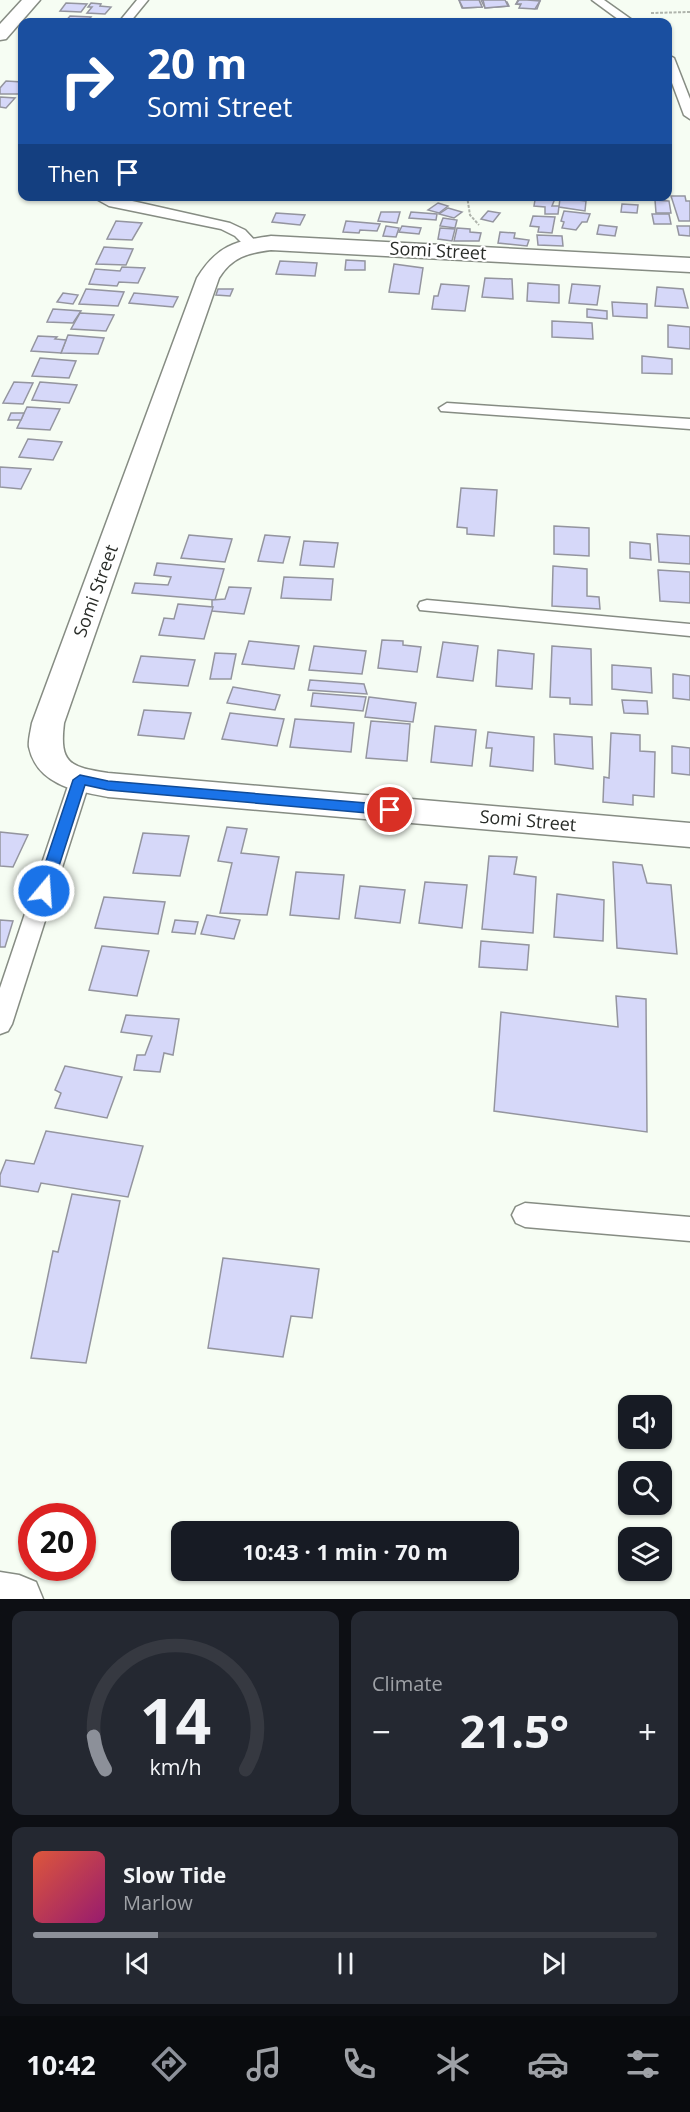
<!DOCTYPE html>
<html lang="en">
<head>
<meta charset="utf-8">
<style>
	body { margin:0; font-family:"Open Sans",sans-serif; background:#242831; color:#f1f3f6; height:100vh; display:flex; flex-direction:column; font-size:22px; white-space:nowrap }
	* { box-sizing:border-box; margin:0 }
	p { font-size:20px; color:#9ea1a6 }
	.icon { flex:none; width:33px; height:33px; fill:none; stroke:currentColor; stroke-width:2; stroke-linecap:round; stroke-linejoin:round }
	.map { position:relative; height:1599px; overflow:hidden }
	.side { display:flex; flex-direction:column; gap:12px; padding:12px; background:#0d0f14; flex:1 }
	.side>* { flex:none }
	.guide { position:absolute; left:18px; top:18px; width:654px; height:183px; border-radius:12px; box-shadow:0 2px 4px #0004; background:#1a4fa0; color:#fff; overflow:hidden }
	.fabs { position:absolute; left:618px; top:1395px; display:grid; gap:12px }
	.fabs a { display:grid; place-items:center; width:54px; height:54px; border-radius:12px; background:#171b24; box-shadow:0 2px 4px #0004; font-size:30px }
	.speed { position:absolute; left:18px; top:1503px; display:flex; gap:12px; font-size:30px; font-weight:700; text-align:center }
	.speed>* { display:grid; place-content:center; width:78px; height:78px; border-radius:50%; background:#171b24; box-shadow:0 2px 4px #0004; line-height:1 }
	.speed .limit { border:9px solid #d22; background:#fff; color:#111 }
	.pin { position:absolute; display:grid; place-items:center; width:51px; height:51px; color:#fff; margin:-26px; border:3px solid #fff; border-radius:50%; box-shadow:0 2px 6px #0007 }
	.me { position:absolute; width:66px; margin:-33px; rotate:18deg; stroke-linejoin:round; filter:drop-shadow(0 0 4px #0008) }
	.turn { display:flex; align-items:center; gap:21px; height:126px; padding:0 30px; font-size:27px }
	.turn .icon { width:78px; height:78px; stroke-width:2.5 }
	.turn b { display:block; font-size:42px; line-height:51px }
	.then { display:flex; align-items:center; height:57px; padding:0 30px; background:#0003; gap:12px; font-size:22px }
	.big { font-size:45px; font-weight:700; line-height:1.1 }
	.side .widget { flex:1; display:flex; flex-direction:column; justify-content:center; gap:9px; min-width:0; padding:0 21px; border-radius:12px; background:#242831 }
	.side .dial { align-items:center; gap:0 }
	.dial svg { height:156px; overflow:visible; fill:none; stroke:#363941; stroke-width:7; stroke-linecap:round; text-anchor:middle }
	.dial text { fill:#f1f3f6; stroke:none }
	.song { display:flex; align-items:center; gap:18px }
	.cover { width:72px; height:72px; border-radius:9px; background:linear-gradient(135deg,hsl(10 70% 55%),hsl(320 70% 35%)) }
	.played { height:6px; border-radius:3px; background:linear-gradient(90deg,#8c9099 20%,#363941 20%) }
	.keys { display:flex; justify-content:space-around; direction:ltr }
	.heat { display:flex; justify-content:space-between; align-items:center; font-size:33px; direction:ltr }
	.side .tiles { flex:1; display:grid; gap:12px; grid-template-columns:1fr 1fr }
	.widget:last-child { grid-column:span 2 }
	.trip { position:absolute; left:171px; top:1521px; width:348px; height:60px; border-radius:12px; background:#171b24; box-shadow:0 2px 4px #0004; font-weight:700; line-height:60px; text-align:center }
	.menu { display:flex; height:96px; justify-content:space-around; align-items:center; background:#090b0e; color:#9ea1a6 }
	.menu .icon { width:42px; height:42px }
	.menu .on { color:#8c9099 }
	.menu b { font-size:27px; color:#f1f3f6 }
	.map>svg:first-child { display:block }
	.building { fill:#d6d8f9; stroke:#94959f; stroke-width:1.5 }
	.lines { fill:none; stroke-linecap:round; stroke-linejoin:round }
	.service-casing { stroke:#868c83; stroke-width:3 }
	.minor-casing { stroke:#868c83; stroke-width:3 }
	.tertiary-casing { stroke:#868c83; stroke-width:3 }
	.path { stroke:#afb4ac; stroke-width:2; stroke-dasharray:3 1.5; stroke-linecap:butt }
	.service { fill:#fff; fill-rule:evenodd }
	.minor { fill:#fff; fill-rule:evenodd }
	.tertiary { fill:#fff; fill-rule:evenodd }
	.route { fill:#1a73e8; stroke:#114b97; stroke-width:1.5 }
	.labels { text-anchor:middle; stroke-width:4.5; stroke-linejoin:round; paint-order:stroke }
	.street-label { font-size:18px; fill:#292c28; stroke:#fff }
</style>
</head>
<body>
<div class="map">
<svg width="690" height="1599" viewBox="0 0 690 1599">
	<rect width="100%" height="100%" fill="#f6fdf3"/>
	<g class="building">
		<polygon points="459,0 479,0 482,7 462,8"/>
		<polygon points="459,0 479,0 482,7 463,8"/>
		<polygon points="481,0 507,2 509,6 485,8"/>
		<polygon points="483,0 505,0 508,6 485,8"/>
		<polygon points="518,0 527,0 540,1 537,9 521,7 522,5 516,4"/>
		<polygon points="519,0 527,0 540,1 535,9 519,8 521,4 516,4"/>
		<polygon points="66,3 87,4 81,12 60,11"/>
		<polygon points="91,3 101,4 100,6 111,7 105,14 87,13 92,7 88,7"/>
		<polygon points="70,16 91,17 87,22 65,22"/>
		<polygon points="6,81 22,82 22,94 0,94 0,88"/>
		<polygon points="0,97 15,98 6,108 0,107"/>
		<polygon points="544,196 556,196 552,206 559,206 558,214 545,214 545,207 534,206 535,200 543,200"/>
		<polygon points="671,196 685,196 686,201 690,201 690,221 679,221"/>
		<polygon points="560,198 586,201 585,211 559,207"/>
		<polygon points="655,200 669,201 671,213 656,213"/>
		<polygon points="438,203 448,206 439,213 428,210"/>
		<polygon points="622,204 638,205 637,213 621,212"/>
		<polygon points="448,208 462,212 454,218 439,214"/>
		<polygon points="488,211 500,213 493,222 481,219"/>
		<polygon points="564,211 590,214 587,222 582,222 576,230 562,228 564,222 561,221"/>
		<polygon points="381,212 400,212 397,223 378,221"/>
		<polygon points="411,212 437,214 436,220 409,218"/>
		<polygon points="276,213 305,215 300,225 272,222"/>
		<polygon points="652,214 669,214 671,224 654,224"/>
		<polygon points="533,216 555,217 552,233 538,232 539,227 530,226"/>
		<polygon points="443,218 457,220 455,228 440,226"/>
		<polygon points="116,221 142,223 132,240 107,239"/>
		<polygon points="346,221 380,224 377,231 360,230 359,233 343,232"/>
		<polygon points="599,225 617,227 615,236 597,234"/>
		<polygon points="386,226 399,228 396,237 383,236"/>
		<polygon points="402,226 421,228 419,234 399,232"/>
		<polygon points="677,226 690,226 690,236 679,235"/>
		<polygon points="440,228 455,229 452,241 438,239"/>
		<polygon points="457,228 470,229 470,232 481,233 479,241 454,241"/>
		<polygon points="500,232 515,233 514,238 529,240 527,246 498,243"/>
		<polygon points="537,235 562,236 563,246 538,245"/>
		<polygon points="104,247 133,249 126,265 96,264"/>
		<polygon points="346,260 365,261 365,270 345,270"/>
		<polygon points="280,261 317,263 315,276 276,274"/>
		<polygon points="394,264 423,268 419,294 389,292"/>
		<polygon points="122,267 145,268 138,283 119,282 117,286 89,284 95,269 120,271"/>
		<polygon points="485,278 512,279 513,299 482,297"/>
		<polygon points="528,283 559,285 559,303 527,301"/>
		<polygon points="441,284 469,286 465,311 432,309 434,296 438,296"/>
		<polygon points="572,284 600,286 597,305 569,303"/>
		<polygon points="657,287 683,289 688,308 655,306"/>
		<polygon points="86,289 124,292 118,306 79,304"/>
		<polygon points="218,289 233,289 230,296 216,295"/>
		<polygon points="63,293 78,295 73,304 57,302"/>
		<polygon points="134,293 178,297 173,307 129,303"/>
		<polygon points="612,302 647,304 647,318 613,316"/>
		<polygon points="53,309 81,311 73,323 47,322"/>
		<polygon points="587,309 607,311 607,319 587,317"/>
		<polygon points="80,313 114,315 106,331 71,329"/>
		<polygon points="552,321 592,323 593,339 552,337"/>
		<polygon points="668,325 690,327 690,349 668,347"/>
		<polygon points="68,335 104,338 98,354 61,353"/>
		<polygon points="38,336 57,337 55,339 66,340 61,353 31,351"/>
		<polygon points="642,356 672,359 672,374 642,373"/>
		<polygon points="40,358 76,361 69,378 32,376"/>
		<polygon points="14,382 33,383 23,404 3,403"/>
		<polygon points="40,382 77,385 69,403 32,400"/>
		<polygon points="27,407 60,409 50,430 17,428"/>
		<polygon points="11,413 24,413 21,420 8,420"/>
		<polygon points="28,439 62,442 53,460 19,457"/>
		<polygon points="0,467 31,469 21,489 0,487"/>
		<polygon points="461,488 497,490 494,536 467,534 467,528 457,527"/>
		<polygon points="554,526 589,528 589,556 554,554"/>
		<polygon points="657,534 690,536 690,564 659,562"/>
		<polygon points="189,535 232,539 225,562 181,558"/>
		<polygon points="265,535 290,537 283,563 258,561"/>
		<polygon points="304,541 338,543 334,567 300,565"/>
		<polygon points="630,542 650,544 651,560 630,558"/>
		<polygon points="157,563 224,569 215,600 132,593 135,583 168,585 171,577 154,575"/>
		<polygon points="553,566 587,569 587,596 599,597 600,609 552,606"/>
		<polygon points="658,570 690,572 690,603 660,601"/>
		<polygon points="284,577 333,579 331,600 281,598"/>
		<polygon points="229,587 251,588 244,614 212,611 212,600 225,599"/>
		<polygon points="178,604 213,607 204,639 159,635 164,618 174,619"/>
		<polygon points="382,640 403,641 403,645 421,647 417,672 378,668"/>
		<polygon points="249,641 299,646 294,669 242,664"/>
		<polygon points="443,642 478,646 473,681 437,677"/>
		<polygon points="314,646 366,651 362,674 309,670"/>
		<polygon points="552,646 591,649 592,705 570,704 570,698 550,697"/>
		<polygon points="498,650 534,654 532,689 496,686"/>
		<polygon points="215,653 236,654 231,679 210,679"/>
		<polygon points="141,656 195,660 188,686 133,682"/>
		<polygon points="612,665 651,668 652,693 612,689"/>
		<polygon points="673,674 690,676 690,700 673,698"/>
		<polygon points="310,680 364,684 367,694 308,690"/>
		<polygon points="233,687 280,695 275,710 227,703"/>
		<polygon points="313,693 366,697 363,711 311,706"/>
		<polygon points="369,697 416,703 413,722 365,717"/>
		<polygon points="622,700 647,701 648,714 624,713"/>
		<polygon points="144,710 191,713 184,739 138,735"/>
		<polygon points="230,713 284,719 277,746 222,739"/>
		<polygon points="295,719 354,723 351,752 290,747"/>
		<polygon points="371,721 410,724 407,761 366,758"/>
		<polygon points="435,726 476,730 472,766 431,762"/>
		<polygon points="488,732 534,737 533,771 490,766 492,748 486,748"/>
		<polygon points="611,733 640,735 640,751 655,752 654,797 633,795 633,805 603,802 604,777 609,778"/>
		<polygon points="554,734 592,737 593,769 555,764"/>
		<polygon points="672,746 690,748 690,775 672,773"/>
		<polygon points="227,827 247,829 241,853 279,857 267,915 220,913 232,863 218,861"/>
		<polygon points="0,832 28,835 13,867 0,866"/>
		<polygon points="143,833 189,836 180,876 133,873"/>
		<polygon points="489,856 517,857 514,874 536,877 533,933 482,929"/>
		<polygon points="613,862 642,865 647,883 671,885 677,954 617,948"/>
		<polygon points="296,872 344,875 339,919 290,915"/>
		<polygon points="425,882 467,885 462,928 419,923"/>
		<polygon points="360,886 405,890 400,923 355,918"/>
		<polygon points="557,894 604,900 603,941 554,937"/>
		<polygon points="104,897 165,902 158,934 95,928"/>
		<polygon points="207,915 240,920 234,939 201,934"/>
		<polygon points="0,920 13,921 5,947 0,947"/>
		<polygon points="175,920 198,922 195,934 172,932"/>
		<polygon points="481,941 529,945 527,970 479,967"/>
		<polygon points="102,946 149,951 137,996 89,990"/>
		<polygon points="616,996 646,999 647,1132 494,1111 501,1012 618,1027"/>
		<polygon points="126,1015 179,1019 173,1055 164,1053 160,1072 134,1070 137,1055 145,1055 152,1036 121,1032"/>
		<polygon points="65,1066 122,1077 107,1118 55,1108 61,1093 55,1090"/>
		<polygon points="46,1131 143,1146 128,1197 41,1183 38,1192 0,1186 0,1175 6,1160 34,1164"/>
		<polygon points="72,1194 120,1201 86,1363 31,1358 53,1251 58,1252"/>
		<polygon points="223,1258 319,1269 312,1318 291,1316 283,1357 208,1348"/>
	</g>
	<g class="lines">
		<g class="service-casing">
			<g id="service">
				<polygon points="137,0 148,0 130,22 119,22"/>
				<polygon points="592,0 604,0 635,22 622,22"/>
				<polygon points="668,55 674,58 690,99 690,119 684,115 668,72"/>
				<polygon points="91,196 110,196 230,223 245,230 259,245 257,248 247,248 235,236 221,229 109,206"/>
				<polygon points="447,403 690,419 690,429 441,411 439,408"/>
				<polygon points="427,600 690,624 690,636 420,610 418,606 420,602"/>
				<polygon points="80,773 87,775 90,780 12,1024 8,1031 0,1034 0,988 70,780 73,775"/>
				<polygon points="525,1203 690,1217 690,1241 525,1227 516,1223 512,1215 516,1207"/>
			</g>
		</g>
		<g class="minor-casing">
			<g id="minor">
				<polygon points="22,0 40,0 6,39 0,40 0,24"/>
				<path d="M271,236L690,258V272L271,250C248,253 232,257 219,278L64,723C59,764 70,767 108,773L690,823V847L108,797C76,791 37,785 29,747C28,740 31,730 32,723L197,278C217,246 234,241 271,236Z"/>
			</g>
		</g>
		<g class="tertiary-casing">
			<polygon id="tertiary" points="0,1572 19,1575 36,1582 43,1599 0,1599"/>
		</g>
		<g class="path">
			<polyline points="651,13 690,12"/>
			<polyline points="498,22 581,19"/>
			<polyline points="467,196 470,215 479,225"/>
		</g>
		<use href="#service" class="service"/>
		<use href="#minor" class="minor"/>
		<use href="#tertiary" class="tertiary"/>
	</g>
	<polygon class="route" points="80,775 108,781 390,805 397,810 390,815 108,790 85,785 51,891 49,894 39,894 36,891 73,780"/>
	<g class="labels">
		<g class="street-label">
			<text transform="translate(438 251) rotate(3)" y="6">Somi Street</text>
			<text transform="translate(96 591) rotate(-70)" y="6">Somi Street</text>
			<text transform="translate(528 821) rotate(5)" y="6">Somi Street</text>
		</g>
	</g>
</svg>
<div class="fabs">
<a><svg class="icon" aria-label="sound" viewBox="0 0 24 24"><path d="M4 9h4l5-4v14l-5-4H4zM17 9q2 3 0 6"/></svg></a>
<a><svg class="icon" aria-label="search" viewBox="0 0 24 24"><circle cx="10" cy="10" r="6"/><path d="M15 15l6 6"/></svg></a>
<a><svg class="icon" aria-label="layers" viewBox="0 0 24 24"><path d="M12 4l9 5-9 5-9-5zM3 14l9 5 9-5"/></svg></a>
</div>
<div class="speed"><div class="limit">20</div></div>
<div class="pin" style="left:390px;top:810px;background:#d93025"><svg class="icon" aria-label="arrive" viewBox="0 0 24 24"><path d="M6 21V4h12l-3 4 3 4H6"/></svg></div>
<svg class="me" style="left:44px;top:891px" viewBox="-20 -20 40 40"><circle r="17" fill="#1a73e8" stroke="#fff" stroke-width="3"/><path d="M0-11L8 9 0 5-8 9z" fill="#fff"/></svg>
<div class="trip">10:43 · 1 min · 70 m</div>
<div class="guide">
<div class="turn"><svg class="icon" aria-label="right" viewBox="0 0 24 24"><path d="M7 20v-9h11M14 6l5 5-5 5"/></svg><div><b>20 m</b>Somi Street</div></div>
<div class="then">Then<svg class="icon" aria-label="arrive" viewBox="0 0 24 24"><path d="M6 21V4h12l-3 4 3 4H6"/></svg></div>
</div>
</div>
<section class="side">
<div class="tiles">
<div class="widget dial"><svg viewBox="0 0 100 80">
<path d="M14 69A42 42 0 1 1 86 69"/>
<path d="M14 69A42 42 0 0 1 8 52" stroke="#8c9099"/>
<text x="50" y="56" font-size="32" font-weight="700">14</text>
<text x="50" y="72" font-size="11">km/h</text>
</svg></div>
<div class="widget"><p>Climate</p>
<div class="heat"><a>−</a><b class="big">21.5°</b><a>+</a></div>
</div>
<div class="widget">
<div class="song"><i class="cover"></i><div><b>Slow Tide</b><p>Marlow</p></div></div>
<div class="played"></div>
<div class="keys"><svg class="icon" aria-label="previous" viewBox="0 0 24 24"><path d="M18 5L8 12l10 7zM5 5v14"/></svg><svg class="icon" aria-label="pause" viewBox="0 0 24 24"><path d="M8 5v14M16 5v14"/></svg><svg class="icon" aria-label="next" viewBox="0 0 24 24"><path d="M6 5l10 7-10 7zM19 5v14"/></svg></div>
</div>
</div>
</section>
<nav class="menu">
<b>10:42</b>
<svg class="icon on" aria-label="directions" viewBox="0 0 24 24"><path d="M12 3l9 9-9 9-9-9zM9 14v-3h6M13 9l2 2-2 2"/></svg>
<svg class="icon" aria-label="music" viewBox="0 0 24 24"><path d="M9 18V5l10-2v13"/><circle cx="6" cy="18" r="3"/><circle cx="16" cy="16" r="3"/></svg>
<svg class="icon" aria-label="phone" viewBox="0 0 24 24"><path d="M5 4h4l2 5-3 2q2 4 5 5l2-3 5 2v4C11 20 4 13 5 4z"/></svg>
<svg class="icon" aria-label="climate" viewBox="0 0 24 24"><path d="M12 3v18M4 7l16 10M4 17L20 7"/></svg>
<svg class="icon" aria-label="car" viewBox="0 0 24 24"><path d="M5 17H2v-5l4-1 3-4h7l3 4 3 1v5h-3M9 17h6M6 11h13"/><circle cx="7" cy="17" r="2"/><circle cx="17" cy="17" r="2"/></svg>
<svg class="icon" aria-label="filters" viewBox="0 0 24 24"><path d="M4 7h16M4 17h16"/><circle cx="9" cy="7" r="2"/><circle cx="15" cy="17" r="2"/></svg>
</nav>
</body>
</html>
